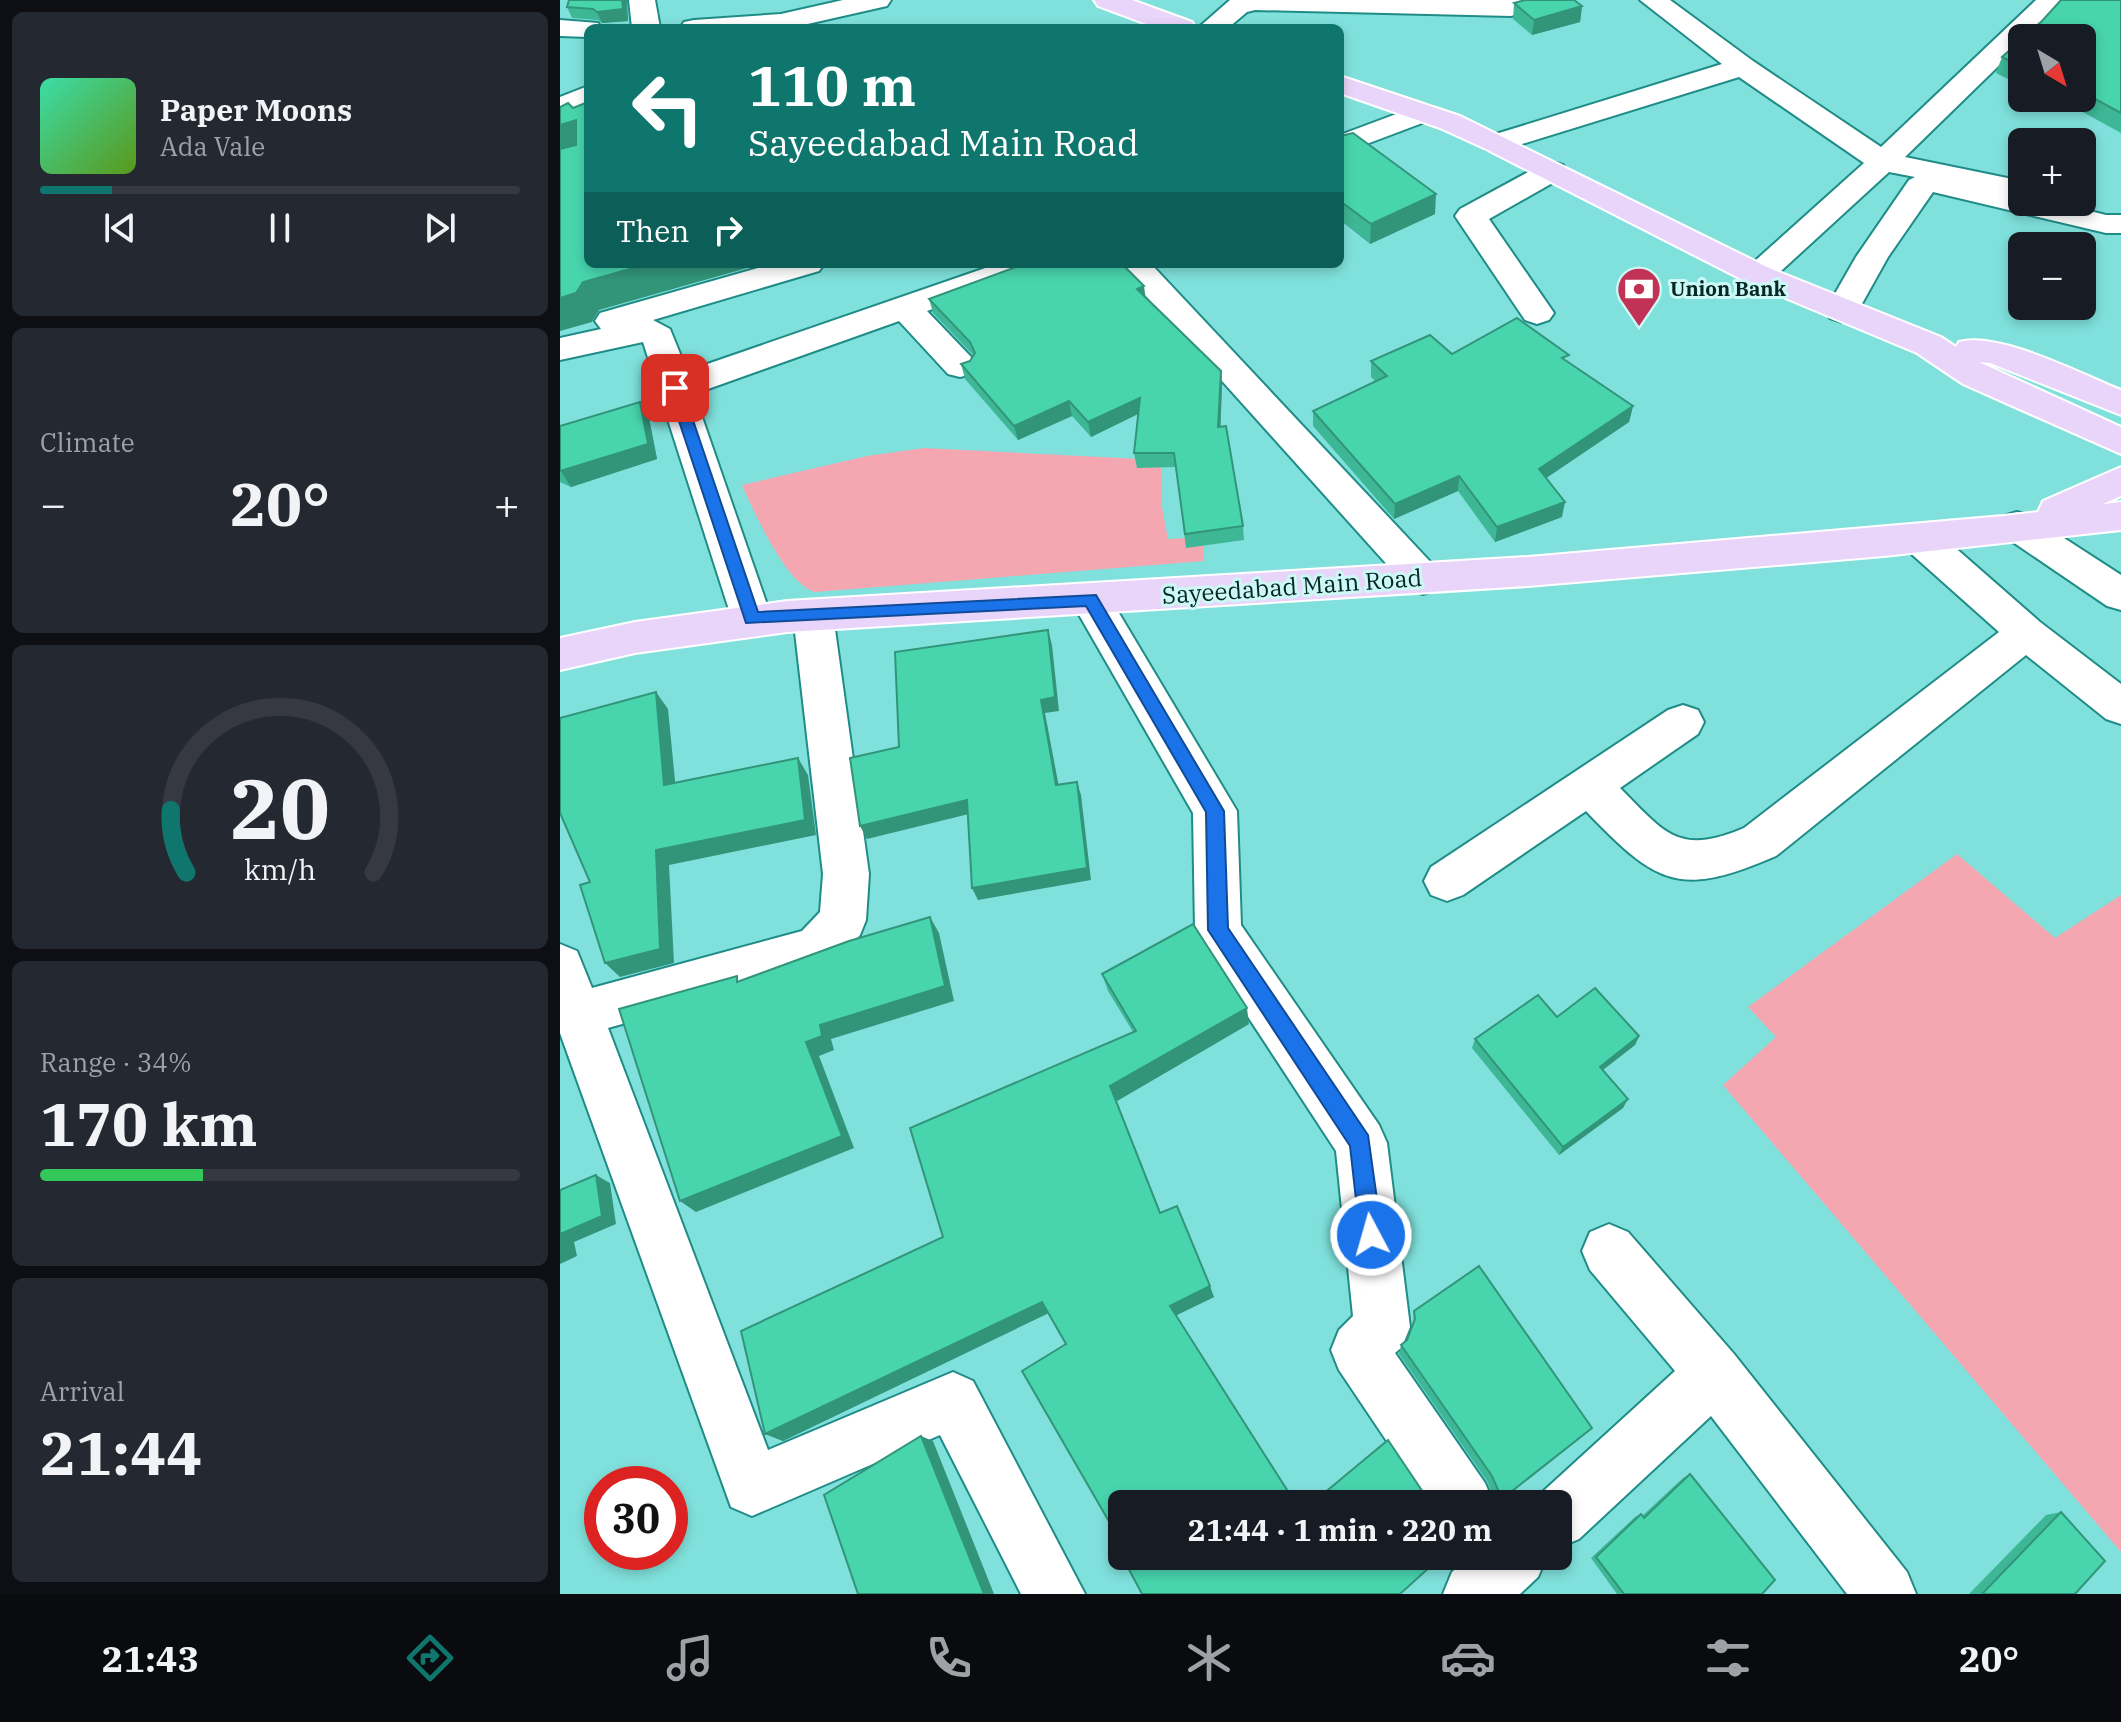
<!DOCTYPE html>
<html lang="en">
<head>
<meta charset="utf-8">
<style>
	body { margin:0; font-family:"IBM Plex Serif",serif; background:#242831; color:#f1f3f6; height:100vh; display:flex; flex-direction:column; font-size:30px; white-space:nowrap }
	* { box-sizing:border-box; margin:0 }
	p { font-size:26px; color:#9ea1a6 }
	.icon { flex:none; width:44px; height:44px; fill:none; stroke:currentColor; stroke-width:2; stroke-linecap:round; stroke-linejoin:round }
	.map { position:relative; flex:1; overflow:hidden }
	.side { display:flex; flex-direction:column; gap:12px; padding:12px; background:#0d0f14; width:560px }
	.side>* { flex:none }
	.hud { position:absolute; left:24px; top:24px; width:760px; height:244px; border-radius:12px; box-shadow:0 4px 12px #0003; background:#0f766e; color:#fff; overflow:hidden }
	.needle { width:52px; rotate:142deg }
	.fabs { position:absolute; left:1448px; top:24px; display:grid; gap:16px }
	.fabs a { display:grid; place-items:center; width:88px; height:88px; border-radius:12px; background:#171b24; box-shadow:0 4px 12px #0003; font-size:40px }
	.speed { position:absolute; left:24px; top:1466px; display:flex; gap:16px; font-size:40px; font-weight:700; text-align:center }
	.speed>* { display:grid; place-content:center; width:104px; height:104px; border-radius:50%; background:#171b24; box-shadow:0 4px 12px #0003; line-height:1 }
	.speed .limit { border:12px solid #d22; background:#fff; color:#111 }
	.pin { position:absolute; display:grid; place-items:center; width:68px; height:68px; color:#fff; margin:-34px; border-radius:16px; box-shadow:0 4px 12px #0006 }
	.me { position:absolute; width:88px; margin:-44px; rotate:354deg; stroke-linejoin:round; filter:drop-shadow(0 0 6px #0008) }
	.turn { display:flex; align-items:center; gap:28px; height:168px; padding:0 32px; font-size:36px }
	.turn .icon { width:104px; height:104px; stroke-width:2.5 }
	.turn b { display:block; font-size:56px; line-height:68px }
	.then { display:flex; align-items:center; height:76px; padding:0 32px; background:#0003; gap:16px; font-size:30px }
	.big { font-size:60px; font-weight:700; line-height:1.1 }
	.side .card { flex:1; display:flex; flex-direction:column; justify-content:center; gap:12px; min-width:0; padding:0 28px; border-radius:12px; background:#242831 }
	.side .dial { align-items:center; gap:0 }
	.dial svg { height:208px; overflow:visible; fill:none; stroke:#363941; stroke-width:7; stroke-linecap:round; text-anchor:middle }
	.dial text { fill:#f1f3f6; stroke:none }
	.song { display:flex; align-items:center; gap:24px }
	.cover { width:96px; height:96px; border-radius:12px; background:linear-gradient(135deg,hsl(160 70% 55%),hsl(90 70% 35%)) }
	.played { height:8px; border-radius:4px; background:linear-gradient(90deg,#0f766e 15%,#363941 15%) }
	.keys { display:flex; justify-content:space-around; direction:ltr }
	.heat { display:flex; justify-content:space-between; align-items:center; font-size:44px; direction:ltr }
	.charge { height:12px; border-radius:6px; background:linear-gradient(90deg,#34c759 34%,#363941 0) }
	.trip { position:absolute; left:548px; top:1490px; width:464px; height:80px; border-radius:12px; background:#171b24; box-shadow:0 4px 12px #0003; font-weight:700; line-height:80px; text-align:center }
	.tabs { display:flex; height:128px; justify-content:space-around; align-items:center; background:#090b0e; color:#9ea1a6 }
	.tabs .icon { width:56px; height:56px }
	.tabs .current { color:#0f766e }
	.tabs b { font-size:36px; color:#f1f3f6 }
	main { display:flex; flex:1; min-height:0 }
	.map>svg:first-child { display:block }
	.green { fill:#f4a7b1 }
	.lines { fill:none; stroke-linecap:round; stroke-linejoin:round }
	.minor-casing { stroke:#1f8c87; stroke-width:4 }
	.major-casing { stroke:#fff; stroke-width:4 }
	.minor { fill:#fff; fill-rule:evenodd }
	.major { fill:#e9d5f9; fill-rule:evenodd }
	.wall { fill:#3eb796 }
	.shaded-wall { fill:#32957a }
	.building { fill:#48d5ae; stroke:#32957a; stroke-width:2 }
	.route { fill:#1a73e8; stroke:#114b97; stroke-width:2 }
	.labels { text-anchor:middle; stroke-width:6; stroke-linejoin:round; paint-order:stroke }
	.far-poi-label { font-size:20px; font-weight:bold; fill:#072726; stroke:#ccf9f5; text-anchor:start }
	.street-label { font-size:24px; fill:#072726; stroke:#ccf9f5 }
</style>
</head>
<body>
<main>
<section class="side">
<div class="card">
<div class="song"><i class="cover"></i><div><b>Paper Moons</b><p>Ada Vale</p></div></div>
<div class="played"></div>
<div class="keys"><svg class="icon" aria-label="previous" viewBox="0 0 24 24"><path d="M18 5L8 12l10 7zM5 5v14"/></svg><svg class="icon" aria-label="pause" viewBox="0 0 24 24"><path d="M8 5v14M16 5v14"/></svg><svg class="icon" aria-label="next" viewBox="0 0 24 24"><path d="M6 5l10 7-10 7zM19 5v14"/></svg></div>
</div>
<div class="card"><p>Climate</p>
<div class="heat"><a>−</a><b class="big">20°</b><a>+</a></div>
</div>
<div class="card dial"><svg viewBox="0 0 100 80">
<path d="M14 69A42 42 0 1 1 86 69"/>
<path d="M14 69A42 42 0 0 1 8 45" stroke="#0f766e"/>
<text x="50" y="56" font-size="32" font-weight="700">20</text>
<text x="50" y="72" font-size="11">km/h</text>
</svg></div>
<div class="card"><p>Range · 34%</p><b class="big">170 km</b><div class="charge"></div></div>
<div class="card"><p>Arrival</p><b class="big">21:44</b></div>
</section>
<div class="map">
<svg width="1561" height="1594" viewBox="0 0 1561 1594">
	<rect width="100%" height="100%" fill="#80e1dc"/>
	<g class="green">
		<path d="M364,448L601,460V502L608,539L643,537L644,561L255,592C226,584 194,512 182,485L307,456Z"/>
		<polygon points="1397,854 1495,938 1561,895 1561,1552 1163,1085 1216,1037 1188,1007"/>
	</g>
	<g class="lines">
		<g class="minor-casing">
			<g id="minor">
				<polygon points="69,0 95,0 100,28 72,28"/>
				<polygon points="283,0 331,0 327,6 230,28 120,28 124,22 134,20 221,14"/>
				<polygon points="670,0 989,0 985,6 951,16 695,10 687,12 668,28 638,28"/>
				<polygon points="1080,0 1110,0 1193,61 1321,147 1476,0 1504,0 1467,38 1462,38 1462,43 1345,157 1462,181 1462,202 1493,202 1546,215 1561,215 1561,233 1546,233 1373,192 1328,257 1294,318 1282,322 1270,318 1265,311 1296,257 1349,180 1355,177 1329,172 1209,282 1198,285 1187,282 1182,275 1187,268 1304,163 1179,77 946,149 936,152 926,149 921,143 926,137 1162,64"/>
				<polygon points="0,20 38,23 41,28 28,28 28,37 0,36"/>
				<polygon points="28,86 28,106 0,117 0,97"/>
				<polygon points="863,104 873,107 877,113 873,119 780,154 780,135"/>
				<polygon points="992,162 1003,165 1007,171 1003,177 929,219 994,313 989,320 977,324 965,320 895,216 900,209 981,165"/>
				<polygon points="212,264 264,264 259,271 93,320 110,329 127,371 437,264 485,264 480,271 367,311 412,358 417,366 412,374 400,377 388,374 339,321 134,394 212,619 206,630 192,634 178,630 172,619 83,342 0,360 0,338 41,329 35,321 40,313"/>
				<polygon points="557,264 591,264 877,569 883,579 877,589 863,594 849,589"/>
				<polygon points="1457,512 1470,516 1561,575 1561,610 1547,606 1444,536 1438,526 1444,516"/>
				<path d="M1361,526L1375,530L1480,622L1561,684V724L1546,719L1466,655L1216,856C1119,898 1097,885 1026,811L903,895L887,901L871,895L864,881L871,867L1108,710L1123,705L1138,710L1144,722L1138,734L1060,788C1105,833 1118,856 1184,828L1439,632L1347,550L1342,540L1347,530Z"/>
				<polygon points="530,584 544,588 677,811 681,925 819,1125 827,1143 850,1327 842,1347 835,1353 925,1483 934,1504 869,1504 779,1370 771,1350 779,1330 793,1316 776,1151 641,945 635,930 633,813 510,599 516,588"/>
				<polygon points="253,600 267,604 273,615 309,874 306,920 300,935 274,963 257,969 48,1028 208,1450 393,1372 413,1381 525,1594 461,1594 380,1435 192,1516 171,1507 0,1033 0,944 17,951 32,988 242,931 260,912 263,874 233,615 239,604"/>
				<polygon points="1049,1224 1068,1232 1174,1354 1347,1572 1356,1594 1287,1594 1151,1416 1019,1539 998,1548 998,1504 974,1504 977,1497 1115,1371 1030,1270 1022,1251 1030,1232"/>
				<polygon points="911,1556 987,1556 978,1577 960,1594 883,1594 892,1572"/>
			</g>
		</g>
		<g class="major-casing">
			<g id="major">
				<polygon points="534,0 572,0 632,22 636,28 597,28 538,6"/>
				<path d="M780,76L900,116L1209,268L1381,337L1396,347L1399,342C1439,331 1521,374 1561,390V415L1430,363L1419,362L1561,427V454L1403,384L1357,353L1187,282L926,149L880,128L780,93Z"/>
				<polygon points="1561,467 1561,496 1543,504 1561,502 1561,530 1324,556 968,586 227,632 75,653 0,670 0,638 75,622 227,601 968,557 1443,516 1478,512 1483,501"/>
			</g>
		</g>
		<use href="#minor" class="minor"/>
		<use href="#major" class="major"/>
	</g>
	<g class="wall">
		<polygon points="66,0 68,21 42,23 38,20 12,18 7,7"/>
		<polygon points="1561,0 1561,133 1497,98 1493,101 1487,98 1522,98 1522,38"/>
		<polygon points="954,3 1022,6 1020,22 972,35 953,19"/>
		<polygon points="1462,39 1462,86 1436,73 1442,57"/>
		<polygon points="780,136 875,214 810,244 780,220"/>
		<polygon points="586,297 661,371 662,385 660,427 683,526 684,540 626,548 616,467 577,468 574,453 578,414 531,437 512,416 458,440 405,379 401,364 410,361 414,356 373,313 369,299"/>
		<polygon points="892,354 1007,362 1073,406 1069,422 986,478 1002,517 935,542 898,491 834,519 753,426 753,411 815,381 811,377 811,361"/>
		<polygon points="80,402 89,418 97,459 11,487 0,482 0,426"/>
		<polygon points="542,974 689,1024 557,1101 601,1213 654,1297 616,1315 506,1344 488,1313 223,1441 205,1434 383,1237 573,1032 548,991"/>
		<polygon points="997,1017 1079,1036 1075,1045 1043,1070 1063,1108 999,1155 912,1048 915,1039"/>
		<polygon points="854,1311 1032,1428 936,1504 869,1501 936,1503 927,1481 839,1354 841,1345 847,1340 853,1325"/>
		<polygon points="1130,1474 1202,1594 1057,1594 1031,1558 1075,1517 1081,1514 1082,1516 1123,1478"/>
		<polygon points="1501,1512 1515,1594 1409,1594 1486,1515"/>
	</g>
	<g class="shaded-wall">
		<polygon points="62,0 67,0 68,21 42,23 37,12"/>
		<polygon points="1022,6 1020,22 972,35 974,20"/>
		<polygon points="16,120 28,145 0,158 0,125"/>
		<polygon points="876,194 875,214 810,244 811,224"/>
		<polygon points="88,264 201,264 39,310 32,322 0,331 0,298 23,282"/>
		<polygon points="584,286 586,301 577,289"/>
		<polygon points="661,371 662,385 660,441 658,427"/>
		<polygon points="580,398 582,412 531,437 528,422"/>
		<polygon points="509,401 512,416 458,440 454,426"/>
		<polygon points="80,402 89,418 97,459 11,487 1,471"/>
		<polygon points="1073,406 1069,422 976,485 979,469"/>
		<polygon points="899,476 898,491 834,519 835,504"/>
		<polygon points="1005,502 1002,517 935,542 937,527"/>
		<polygon points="488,630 492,645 499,711 485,713 501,798 496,785 481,700"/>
		<polygon points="96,692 108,709 117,801 104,785"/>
		<polygon points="238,758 248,775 256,835 109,865 114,963 60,977 45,963 96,850"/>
		<polygon points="517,782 521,795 531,880 418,900 412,888"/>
		<polygon points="407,800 413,813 307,839 300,826"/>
		<polygon points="370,917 379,933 394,1001 271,1039 274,1050 259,1056 294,1148 136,1212 120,1201 260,1025"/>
		<polygon points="687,1008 689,1024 557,1101 550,1086"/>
		<polygon points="1079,1036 1075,1045 1035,1076 1040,1067"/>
		<polygon points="1068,1099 1063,1108 999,1155 1003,1147"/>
		<polygon points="36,1175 50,1183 56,1224 14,1242 17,1256 0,1264 0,1234"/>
		<polygon points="650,1286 654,1297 615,1316 610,1306"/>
		<polygon points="482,1302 491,1312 223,1441 205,1434"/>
		<polygon points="361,1436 373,1441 434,1594 424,1594"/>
	</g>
	<g class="building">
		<polygon points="9,0 62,0 63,9 37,12 33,9 7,7"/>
		<polygon points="965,0 1014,0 1022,6 974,20 954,3"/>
		<polygon points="1501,0 1561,0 1561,113 1522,92 1522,38 1463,38 1482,21"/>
		<polygon points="1462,39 1462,67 1442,57"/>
		<polygon points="28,102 28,264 88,264 23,282 16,293 0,298 0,149 16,145 16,120 0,125 0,107 8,103 13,108"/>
		<polygon points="793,133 876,194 811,224 780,201 780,136"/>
		<polygon points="464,264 562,264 584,286 577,289 661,371 658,427 666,426 683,526 625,534 614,453 574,453 580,398 528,422 509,401 454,426 401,364 410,361 415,353 410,342 369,299"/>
		<polygon points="957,318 1009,355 1002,358 1073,406 979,469 1005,502 937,527 899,476 835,504 753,411 827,376 811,361 870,335 892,354"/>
		<polygon points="80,402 88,444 0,471 0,426"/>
		<polygon points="488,630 495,697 481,700 496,785 517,782 527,868 412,888 407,800 300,826 290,758 339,747 335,652"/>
		<polygon points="96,692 104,785 238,758 245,820 96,850 100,949 45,963 20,885 30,882 0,813 0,718"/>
		<polygon points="370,917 385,986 260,1025 262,1036 246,1042 282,1136 120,1201 59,1009 177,976 177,982 289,941"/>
		<polygon points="633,924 687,1008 550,1086 600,1213 617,1206 650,1286 610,1306 736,1504 562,1504 562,1544 462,1371 506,1344 482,1302 205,1434 181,1331 383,1237 350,1128 576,1031 542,974"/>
		<polygon points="1035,988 1079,1036 1040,1067 1068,1099 1003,1147 915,1039 978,995 997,1017"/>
		<polygon points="36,1175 42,1216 0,1234 0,1190"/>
		<polygon points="919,1266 1032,1428 942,1499 932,1476 841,1345 847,1340 855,1319 854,1311"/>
		<polygon points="361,1436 424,1594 298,1594 264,1495"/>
		<polygon points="828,1440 869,1501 937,1503 935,1504 751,1504"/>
		<polygon points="1130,1474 1215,1580 1202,1594 1064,1594 1036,1557 1081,1514 1084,1518"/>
		<polygon points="1501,1512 1545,1561 1515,1594 1422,1594"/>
		<polygon points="569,1556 882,1556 840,1594 582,1594 565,1562 570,1558"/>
	</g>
	<polygon class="route" points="115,383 122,388 198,612 536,595 664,811 668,928 808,1135 822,1235 819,1243 811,1246 803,1243 800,1235 790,1146 648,930 646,812 526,606 186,623 108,388"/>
	<defs>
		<g id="bank-pin" transform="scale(2.3)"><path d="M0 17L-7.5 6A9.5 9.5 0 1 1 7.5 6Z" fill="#c23257" stroke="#ccf9f5"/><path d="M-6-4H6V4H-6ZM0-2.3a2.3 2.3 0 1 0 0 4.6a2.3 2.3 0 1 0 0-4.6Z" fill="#fff"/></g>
	</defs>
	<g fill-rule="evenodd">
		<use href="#bank-pin" x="1079" y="289"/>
	</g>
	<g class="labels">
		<g class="far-poi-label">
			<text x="1110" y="296">Union Bank</text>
		</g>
		<g class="street-label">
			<text transform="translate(732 587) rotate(-4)" y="8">Sayeedabad Main Road</text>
		</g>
	</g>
</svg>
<div class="fabs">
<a><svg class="needle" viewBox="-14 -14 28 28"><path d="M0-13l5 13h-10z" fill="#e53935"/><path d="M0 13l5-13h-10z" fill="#9ea1a6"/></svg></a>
<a>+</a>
<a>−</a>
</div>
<div class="speed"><div class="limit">30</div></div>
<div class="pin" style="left:115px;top:388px;background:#d93025"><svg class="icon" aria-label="arrive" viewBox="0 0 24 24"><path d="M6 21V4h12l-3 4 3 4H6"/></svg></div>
<svg class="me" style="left:811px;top:1235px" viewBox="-20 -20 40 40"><circle r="17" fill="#1a73e8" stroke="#fff" stroke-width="3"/><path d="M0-11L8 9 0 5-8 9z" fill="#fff"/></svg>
<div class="trip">21:44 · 1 min · 220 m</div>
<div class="hud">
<div class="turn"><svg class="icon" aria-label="left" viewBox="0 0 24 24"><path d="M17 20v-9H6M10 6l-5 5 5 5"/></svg><div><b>110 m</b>Sayeedabad Main Road</div></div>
<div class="then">Then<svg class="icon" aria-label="right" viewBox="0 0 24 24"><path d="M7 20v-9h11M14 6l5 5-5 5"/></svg></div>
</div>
</div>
</main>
<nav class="tabs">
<b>21:43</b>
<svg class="icon current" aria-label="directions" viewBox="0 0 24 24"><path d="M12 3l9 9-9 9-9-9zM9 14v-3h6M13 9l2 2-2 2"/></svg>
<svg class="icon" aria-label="music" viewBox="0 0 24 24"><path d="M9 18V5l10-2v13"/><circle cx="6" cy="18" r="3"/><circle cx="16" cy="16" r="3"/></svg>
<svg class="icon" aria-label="phone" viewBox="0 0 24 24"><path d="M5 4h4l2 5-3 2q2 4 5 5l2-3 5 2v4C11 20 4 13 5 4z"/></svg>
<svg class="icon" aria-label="climate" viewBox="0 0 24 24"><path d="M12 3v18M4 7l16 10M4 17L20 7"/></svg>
<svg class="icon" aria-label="car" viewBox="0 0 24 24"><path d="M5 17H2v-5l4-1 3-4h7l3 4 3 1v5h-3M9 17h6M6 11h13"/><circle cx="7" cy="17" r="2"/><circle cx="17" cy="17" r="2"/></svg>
<svg class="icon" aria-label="filters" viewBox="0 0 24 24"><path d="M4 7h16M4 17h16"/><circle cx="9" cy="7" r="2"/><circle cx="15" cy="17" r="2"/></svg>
<b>20°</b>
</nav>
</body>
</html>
